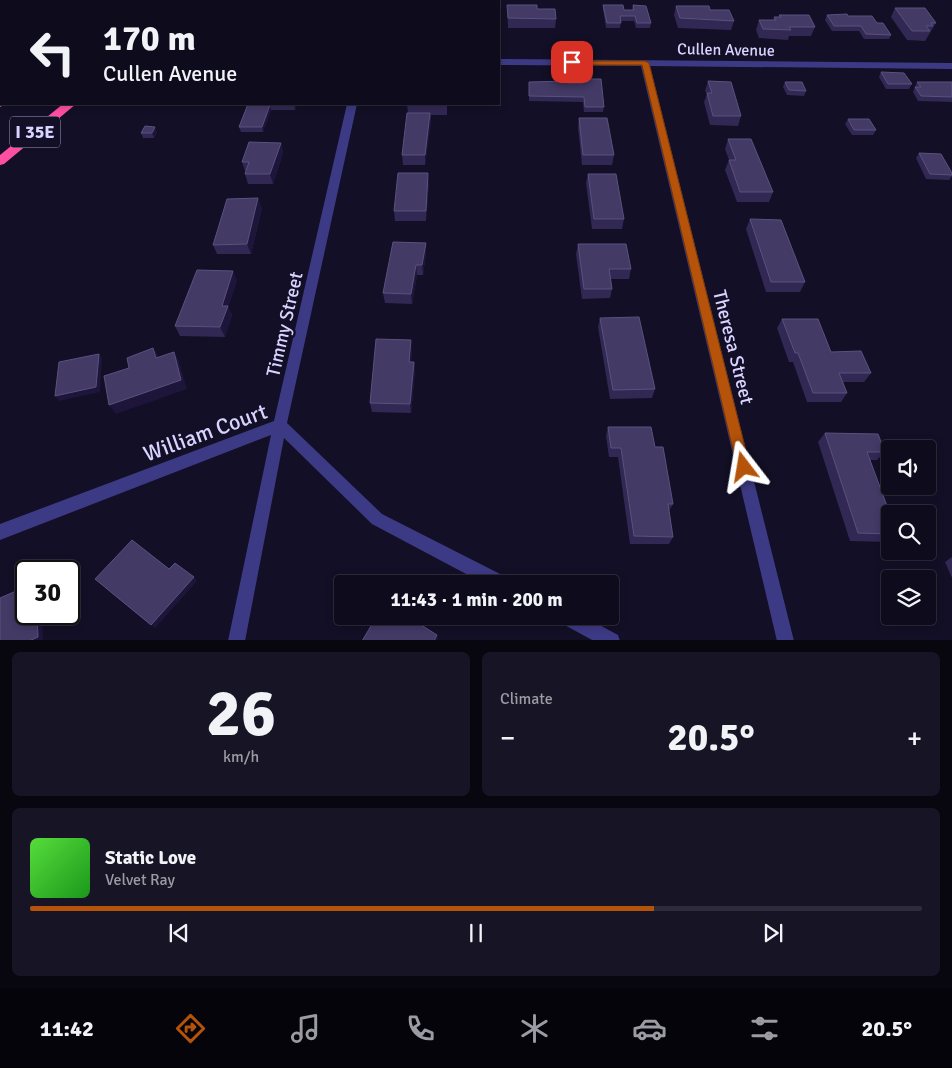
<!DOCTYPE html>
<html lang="en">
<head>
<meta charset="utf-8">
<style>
	body { margin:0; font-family:Signika,sans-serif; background:#171425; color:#f1f3f6; height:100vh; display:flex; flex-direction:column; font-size:19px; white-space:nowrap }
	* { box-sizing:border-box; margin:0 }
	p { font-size:16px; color:#9b9ba3 }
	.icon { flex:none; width:28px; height:28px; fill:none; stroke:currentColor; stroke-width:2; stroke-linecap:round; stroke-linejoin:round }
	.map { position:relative; height:640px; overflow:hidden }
	.sheet { display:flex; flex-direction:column; gap:12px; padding:12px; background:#08060f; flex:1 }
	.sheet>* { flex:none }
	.hud { position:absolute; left:0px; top:0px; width:500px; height:105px; box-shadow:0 2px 8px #0003,0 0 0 1px #2e2b3b; background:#0e0b1c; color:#f1f3f6; overflow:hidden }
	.controls { position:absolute; left:881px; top:440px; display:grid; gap:10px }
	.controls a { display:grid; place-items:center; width:55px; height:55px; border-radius:5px; background:#0e0b1c; box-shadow:0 2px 8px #0003,0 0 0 1px #2e2b3b; font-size:25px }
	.speed { position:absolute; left:15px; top:560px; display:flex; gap:10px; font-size:25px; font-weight:700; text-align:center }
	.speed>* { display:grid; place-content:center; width:65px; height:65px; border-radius:50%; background:#0e0b1c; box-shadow:0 2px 8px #0003,0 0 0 1px #2e2b3b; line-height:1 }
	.speed .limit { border:2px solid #111; border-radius:8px; background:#fff; color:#111 }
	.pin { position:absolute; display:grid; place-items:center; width:42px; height:42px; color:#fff; margin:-21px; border-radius:10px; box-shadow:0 2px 8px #0006 }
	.me { position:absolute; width:55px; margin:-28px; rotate:346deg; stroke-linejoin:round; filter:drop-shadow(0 0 4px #0008) }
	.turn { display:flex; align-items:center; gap:18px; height:105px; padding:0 20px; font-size:22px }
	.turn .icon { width:65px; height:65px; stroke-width:2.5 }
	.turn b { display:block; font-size:35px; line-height:42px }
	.big { font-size:38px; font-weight:800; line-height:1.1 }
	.sheet .tile { flex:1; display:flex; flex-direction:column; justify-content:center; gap:8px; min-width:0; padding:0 18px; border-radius:8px; background:#171425 }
	.sheet .dial { align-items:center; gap:0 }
	.dial b { font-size:65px; line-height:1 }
	.song { display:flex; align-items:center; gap:15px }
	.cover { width:60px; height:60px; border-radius:8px; background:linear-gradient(135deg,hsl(110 70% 55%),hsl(120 70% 35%)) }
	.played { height:5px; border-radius:2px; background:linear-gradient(90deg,#b45309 70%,#2e2b3b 70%) }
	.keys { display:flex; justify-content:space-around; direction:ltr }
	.heat { display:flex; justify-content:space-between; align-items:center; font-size:28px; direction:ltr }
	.sheet .tiles { flex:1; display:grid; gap:12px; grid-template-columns:1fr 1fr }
	.tile:last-child { grid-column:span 2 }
	.trip { position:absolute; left:334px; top:575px; width:285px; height:50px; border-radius:5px; background:#0e0b1c; box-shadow:0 2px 8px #0003,0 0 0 1px #2e2b3b; font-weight:800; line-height:50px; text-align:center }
	.menu { display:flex; height:80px; justify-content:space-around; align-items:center; background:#06040b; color:#9b9ba3 }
	.menu .icon { width:35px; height:35px }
	.menu .on { color:#b45309 }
	.menu b { font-size:22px; color:#f1f3f6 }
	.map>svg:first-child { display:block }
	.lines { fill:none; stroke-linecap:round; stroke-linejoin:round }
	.minor { fill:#3d3a85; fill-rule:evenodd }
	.highway { fill:#ff4fa3; fill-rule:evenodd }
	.wall { fill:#312854 }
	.shaded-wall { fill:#1d163a }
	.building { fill:#433a66; stroke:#5a527e }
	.route { fill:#b45309; stroke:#753606 }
	.labels { text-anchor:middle; stroke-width:5; stroke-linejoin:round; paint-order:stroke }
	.far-street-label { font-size:16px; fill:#d9d4ff; stroke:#130f26 }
	.shield { fill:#130f26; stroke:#9e99be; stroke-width:1 }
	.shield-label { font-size:18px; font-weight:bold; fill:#d9d4ff }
	.street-label { font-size:19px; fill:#d9d4ff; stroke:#130f26 }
	.near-street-label { font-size:22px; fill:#d9d4ff; stroke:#130f26 }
</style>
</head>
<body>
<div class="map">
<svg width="952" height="641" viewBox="0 0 952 641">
	<rect width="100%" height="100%" fill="#130f26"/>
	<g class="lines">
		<g class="minor">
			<polygon points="499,59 952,63 952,69 650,66 794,641 777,641 641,66 499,65"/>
			<polygon points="347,104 357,104 287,423 382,514 508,578 510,584 485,584 372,524 284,438 245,641 228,641 271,435 0,540 0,524 274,421"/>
			<polygon points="557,616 583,616 618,635 620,641 594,641 559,622"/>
		</g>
		<g class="highway">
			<polygon points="0,100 1,104 6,104 0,107"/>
			<polygon points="63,104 76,104 4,164 0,165 0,155"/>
		</g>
	</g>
	<g class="wall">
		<polygon points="507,5 537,9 556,19 555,28 508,28"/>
		<polygon points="603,5 624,10 632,10 633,5 651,23 650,28 636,28 634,21 621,21 620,28 606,28 603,9"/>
		<polygon points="676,6 710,10 734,21 731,30 678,28 674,15"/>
		<polygon points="895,8 936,23 925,41 907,40 891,17"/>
		<polygon points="779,15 815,27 811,36 789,36 788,40 759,38 756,30 759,20 773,20 774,17 779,17"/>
		<polygon points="827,15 848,16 877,23 891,35 889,39 864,39 859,31 832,31 825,20"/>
		<polygon points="881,72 912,84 909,89 886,89 879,77"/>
		<polygon points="583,79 604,107 603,112 584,112 583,102 529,101 529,87 568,83 582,83"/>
		<polygon points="708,81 741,116 738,126 710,125 704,102 707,94 705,91"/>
		<polygon points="785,82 806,91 804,96 787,95 783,87"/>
		<polygon points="917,82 952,82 952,102 918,101 913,92"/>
		<polygon points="248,104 297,104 295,110 271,110 263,132 241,132 239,127"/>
		<polygon points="407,104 447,104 447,115 431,115 431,123 425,165 403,165 402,155 408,113"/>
		<polygon points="579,118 614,155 612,165 582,165 578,128"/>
		<polygon points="848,119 876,130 873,135 852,135 845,124"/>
		<polygon points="157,132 154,138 143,138 141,133"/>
		<polygon points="728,139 773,192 769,202 737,202 725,170 729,160 725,149"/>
		<polygon points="281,143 283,153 273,184 248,184 245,174 246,171 245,171 242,162"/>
		<polygon points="919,153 952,173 952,176 949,180 926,179 916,158"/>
		<polygon points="588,174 624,219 622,229 592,229 586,183"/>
		<polygon points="429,182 426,221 395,221 394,211"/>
		<polygon points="262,208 251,254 217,254 213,245"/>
		<polygon points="750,219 805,282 800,292 766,292 746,229"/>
		<polygon points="426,243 426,253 423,275 417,275 412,304 385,303 383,293"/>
		<polygon points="578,244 631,269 629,279 611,279 612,289 610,298 582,299 576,254"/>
		<polygon points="237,280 228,307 232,315 225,337 180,336 175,326"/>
		<polygon points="600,318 655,389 652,398 610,399 598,327"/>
		<polygon points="782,319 831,352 871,373 864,382 843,382 847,393 841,402 807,402 793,362 789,362 777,328"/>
		<polygon points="412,349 411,362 414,362 415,371 411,413 372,412 370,403"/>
		<polygon points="608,427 655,447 673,504 669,511 673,537 669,544 630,544 618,457 609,457 606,436"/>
		<polygon points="825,433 885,452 877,460 870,460 890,514 890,541 889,542 850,541 818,442"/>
		<polygon points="952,557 952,578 945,562"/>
	</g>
	<g class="shaded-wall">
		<polygon points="294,104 297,104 295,110 294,105"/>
		<polygon points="270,105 271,110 263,132 262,127"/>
		<polygon points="430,113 431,123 425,165 425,155"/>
		<polygon points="155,127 157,132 154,138 152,133"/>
		<polygon points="281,143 283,153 273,184 270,174"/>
		<polygon points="428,173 429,182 426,221 426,211"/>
		<polygon points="258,198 262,208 251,254 247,244"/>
		<polygon points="426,243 426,253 423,275 422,265"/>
		<polygon points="416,265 417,275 412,304 411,294"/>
		<polygon points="233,271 237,280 228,307 232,315 225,337 220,327 222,306"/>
		<polygon points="411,340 412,349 410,371 409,362"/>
		<polygon points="153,348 159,357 156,358"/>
		<polygon points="174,352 179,361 187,389 116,414 109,405"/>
		<polygon points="99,354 102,358 100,392 59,401 55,396"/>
		<polygon points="414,362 415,371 411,413 410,404"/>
		<polygon points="194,577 197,581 155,628 151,625"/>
		<polygon points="23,588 26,591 26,600 23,599"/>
		<polygon points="37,614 42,614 43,640 41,641 29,641"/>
		<polygon points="437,635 438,640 434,641"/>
	</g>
	<g class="building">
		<polygon points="461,0 477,0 477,1 460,1"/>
		<polygon points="507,5 537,5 537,9 555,9 556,19 508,18"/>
		<polygon points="603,5 623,5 624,10 634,10 633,5 646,6 651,23 637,23 635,16 620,16 621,23 607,23"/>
		<polygon points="676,6 709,6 710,10 729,10 734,21 680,18"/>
		<polygon points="895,8 925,8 936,23 931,23 933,26 926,26 930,31 912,31"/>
		<polygon points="847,14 848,16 872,16 877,23 883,23 891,35 866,34 861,26 834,26 827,15"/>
		<polygon points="779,15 809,15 815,27 789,27 791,30 763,29 759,20 776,20 774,17 781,17"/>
		<polygon points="881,72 904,73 912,84 888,84"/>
		<polygon points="583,79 601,79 604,107 585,107 584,97 529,96 529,82 568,81 568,83 583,83"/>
		<polygon points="708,81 731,82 741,116 713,116 707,93 712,93"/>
		<polygon points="785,82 802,82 806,91 789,90"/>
		<polygon points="917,82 952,82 952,97 921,96 915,87 921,87"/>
		<polygon points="248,104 294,104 294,105 270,105 262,127 239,127"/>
		<rect x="407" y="104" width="39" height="1"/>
		<polygon points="407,113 430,113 425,155 402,155"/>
		<polygon points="579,118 607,118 614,155 583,155"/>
		<polygon points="848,119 869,119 876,130 854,130"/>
		<polygon points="145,126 155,127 152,133 141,133"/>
		<polygon points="728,139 751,139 773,192 740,192 729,160 736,160"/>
		<polygon points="249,142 281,143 270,174 245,174 249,162 242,162"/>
		<polygon points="919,153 941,154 952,173 952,175 930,174"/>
		<polygon points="398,173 428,173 426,211 394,211"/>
		<polygon points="588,174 616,174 624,219 594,219"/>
		<polygon points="258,198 247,244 213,245 227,199"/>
		<polygon points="750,219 781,220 805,282 771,282"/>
		<polygon points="393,242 426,243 422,265 416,265 411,294 383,293"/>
		<polygon points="578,244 626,244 631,269 609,269 612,289 584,289"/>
		<polygon points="197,270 233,271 222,306 228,306 220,327 175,326"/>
		<polygon points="639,317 655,389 613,390 600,318"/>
		<polygon points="782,319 818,319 831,352 861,351 871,373 839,373 847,393 813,393 798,353 795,353"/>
		<polygon points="376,339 411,340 409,362 414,362 410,404 370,403"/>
		<polygon points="153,348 156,358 174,352 181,380 109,405 104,376 129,368 127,358"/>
		<polygon points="99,354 96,387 55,396 59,362"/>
		<polygon points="608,427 651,427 655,447 663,447 673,504 668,504 673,537 634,536 621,448 611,448"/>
		<polygon points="825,433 878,434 885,452 867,452 890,514 890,534 858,533"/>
		<polygon points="132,540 169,569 175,563 194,577 151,625 95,579"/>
		<polygon points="23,588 23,599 26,597 26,614 37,614 38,637 29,641 0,641 0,598"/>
		<polygon points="377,616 407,616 437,635 434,641 362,641"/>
	</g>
	<polygon class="route" points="569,61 645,61 649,63 750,467 748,472 744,473 739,472 737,467 642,65 572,65 569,64"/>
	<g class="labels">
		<g class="far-street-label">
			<text transform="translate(726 49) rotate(1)" y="6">Cullen Avenue</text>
		</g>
		<rect class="shield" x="10" y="116.5" width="50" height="31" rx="4"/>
		<g class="shield-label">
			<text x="35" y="138">I 35E</text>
		</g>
		<g class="street-label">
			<text transform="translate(284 324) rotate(-77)" y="7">Timmy Street</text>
			<text transform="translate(734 347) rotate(76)" y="7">Theresa Street</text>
		</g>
		<g class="near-street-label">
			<text transform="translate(205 432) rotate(-20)" y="8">William Court</text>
		</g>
	</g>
</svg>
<div class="controls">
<a><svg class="icon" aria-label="sound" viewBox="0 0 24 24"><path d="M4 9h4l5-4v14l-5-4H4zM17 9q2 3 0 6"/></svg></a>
<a><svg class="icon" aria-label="search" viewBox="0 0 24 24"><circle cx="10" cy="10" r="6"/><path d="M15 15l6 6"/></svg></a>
<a><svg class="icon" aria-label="layers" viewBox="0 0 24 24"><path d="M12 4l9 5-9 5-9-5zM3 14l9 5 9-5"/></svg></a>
</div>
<div class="speed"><div class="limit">30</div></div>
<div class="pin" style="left:572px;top:62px;background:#d93025"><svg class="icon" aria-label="arrive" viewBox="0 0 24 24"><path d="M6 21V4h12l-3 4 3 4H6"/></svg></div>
<svg class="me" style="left:744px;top:467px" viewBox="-20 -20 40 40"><path d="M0-17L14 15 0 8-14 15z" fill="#b45309" stroke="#fff" stroke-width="4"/></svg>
<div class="trip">11:43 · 1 min · 200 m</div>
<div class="hud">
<div class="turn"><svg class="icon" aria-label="left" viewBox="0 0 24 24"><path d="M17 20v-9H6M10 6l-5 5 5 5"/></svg><div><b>170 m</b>Cullen Avenue</div></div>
</div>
</div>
<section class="sheet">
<div class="tiles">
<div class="tile dial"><b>26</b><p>km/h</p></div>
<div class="tile"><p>Climate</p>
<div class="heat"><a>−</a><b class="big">20.5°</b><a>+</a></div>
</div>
<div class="tile">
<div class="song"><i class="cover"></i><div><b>Static Love</b><p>Velvet Ray</p></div></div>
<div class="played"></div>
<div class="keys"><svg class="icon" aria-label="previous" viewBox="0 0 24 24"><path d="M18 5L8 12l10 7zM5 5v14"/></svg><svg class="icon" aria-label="pause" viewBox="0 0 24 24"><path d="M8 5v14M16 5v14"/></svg><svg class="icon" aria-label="next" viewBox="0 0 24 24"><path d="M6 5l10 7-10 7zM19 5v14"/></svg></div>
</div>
</div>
</section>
<nav class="menu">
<b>11:42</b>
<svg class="icon on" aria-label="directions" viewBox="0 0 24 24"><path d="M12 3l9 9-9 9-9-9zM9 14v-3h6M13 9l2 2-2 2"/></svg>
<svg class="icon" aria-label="music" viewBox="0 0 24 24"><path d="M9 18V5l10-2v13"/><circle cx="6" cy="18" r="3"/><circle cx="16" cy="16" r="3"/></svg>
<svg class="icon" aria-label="phone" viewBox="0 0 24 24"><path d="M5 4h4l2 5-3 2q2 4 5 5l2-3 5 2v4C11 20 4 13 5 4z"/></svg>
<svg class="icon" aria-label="climate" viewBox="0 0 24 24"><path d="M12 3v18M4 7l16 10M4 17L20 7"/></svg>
<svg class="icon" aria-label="car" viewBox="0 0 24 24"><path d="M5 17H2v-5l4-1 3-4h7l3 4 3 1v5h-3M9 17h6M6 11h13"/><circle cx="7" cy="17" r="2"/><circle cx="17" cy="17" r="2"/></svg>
<svg class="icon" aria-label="filters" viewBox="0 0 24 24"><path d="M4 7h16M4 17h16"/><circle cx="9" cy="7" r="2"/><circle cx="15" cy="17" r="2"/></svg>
<b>20.5°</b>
</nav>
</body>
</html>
